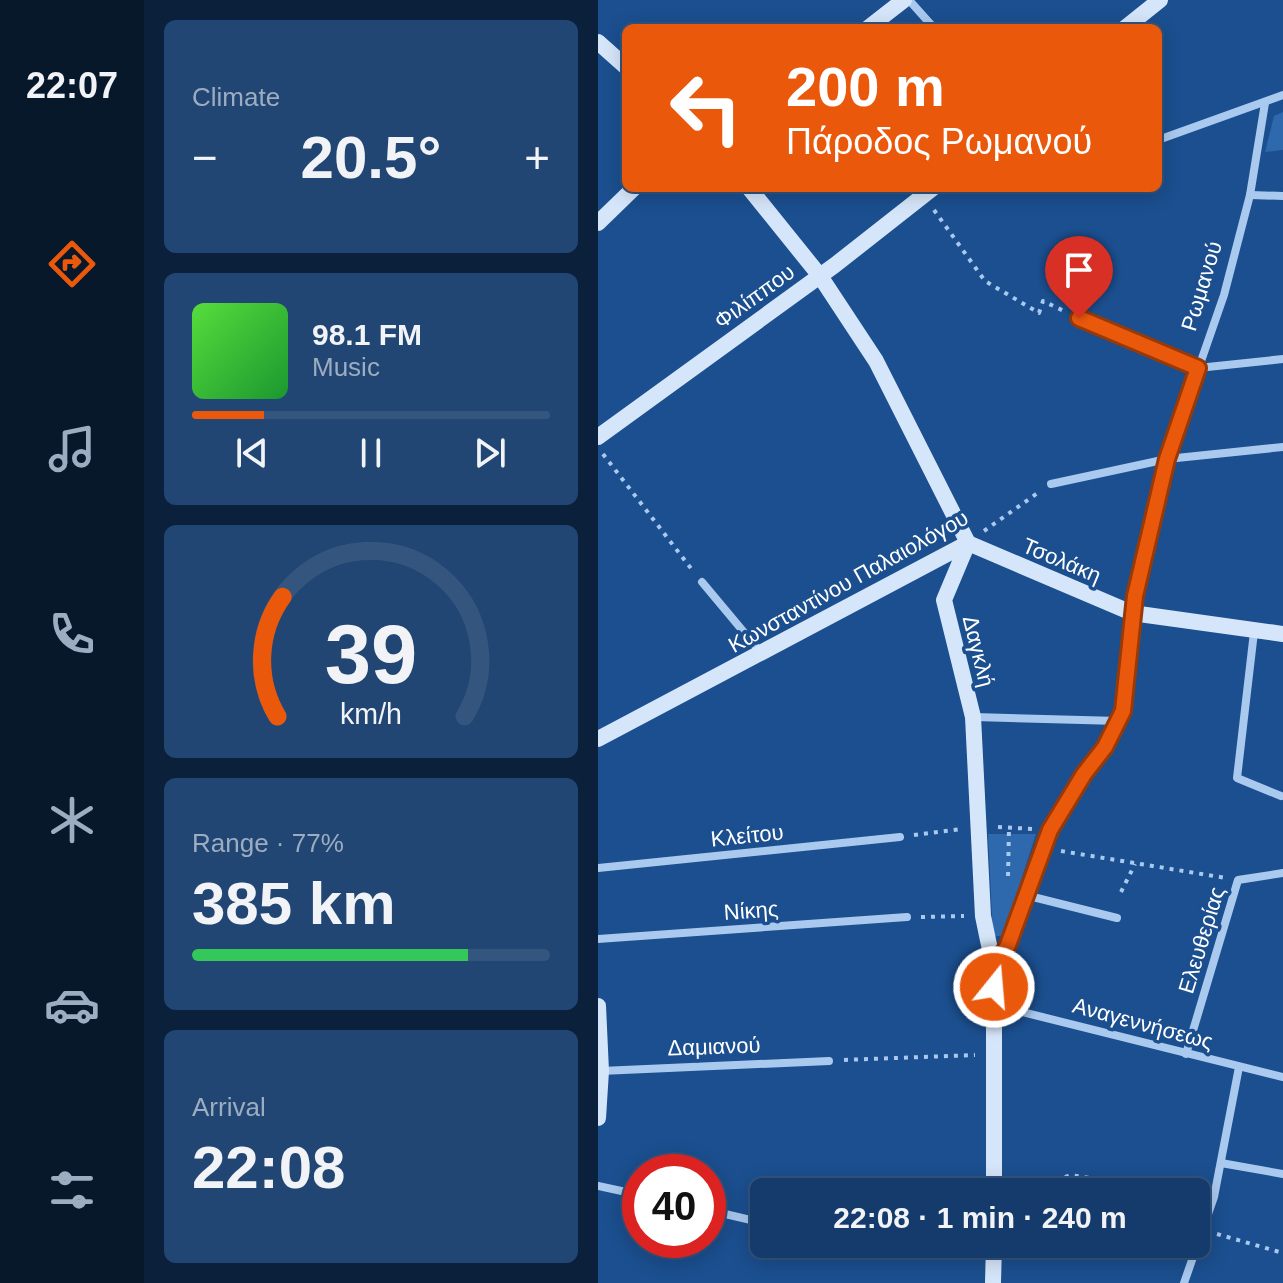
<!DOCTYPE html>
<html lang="en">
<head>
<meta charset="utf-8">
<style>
	body { margin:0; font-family:Arial,sans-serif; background:#214673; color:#f1f3f6; height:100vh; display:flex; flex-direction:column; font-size:30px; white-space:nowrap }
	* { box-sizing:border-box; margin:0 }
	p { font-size:26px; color:#9dadc1 }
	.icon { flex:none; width:44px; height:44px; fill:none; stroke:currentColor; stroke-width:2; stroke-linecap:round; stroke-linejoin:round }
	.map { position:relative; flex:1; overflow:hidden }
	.drawer { display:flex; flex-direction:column; gap:20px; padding:20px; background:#0b203b; width:454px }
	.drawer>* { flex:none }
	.top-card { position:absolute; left:24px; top:24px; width:540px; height:168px; border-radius:12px; box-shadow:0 4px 20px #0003,0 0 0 2px #33557e; background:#ea580c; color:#fff; overflow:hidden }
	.speed { position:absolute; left:24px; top:1154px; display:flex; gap:16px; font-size:40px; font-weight:700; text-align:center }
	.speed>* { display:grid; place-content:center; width:104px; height:104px; border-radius:50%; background:#143b6b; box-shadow:0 4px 20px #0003,0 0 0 2px #33557e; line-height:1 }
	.speed .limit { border:12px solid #d22; background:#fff; color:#111 }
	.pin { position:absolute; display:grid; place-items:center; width:68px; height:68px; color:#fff; margin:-82px -34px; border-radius:50% 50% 50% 0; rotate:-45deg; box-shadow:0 0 8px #0007 }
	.pin .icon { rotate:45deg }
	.me { position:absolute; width:88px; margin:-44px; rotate:17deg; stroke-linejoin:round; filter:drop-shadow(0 0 6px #0008) }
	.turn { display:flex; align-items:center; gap:28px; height:168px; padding:0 32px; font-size:36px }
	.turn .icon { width:104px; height:104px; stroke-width:2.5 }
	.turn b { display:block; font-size:56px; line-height:68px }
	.big { font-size:60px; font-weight:800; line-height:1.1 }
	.drawer .card { flex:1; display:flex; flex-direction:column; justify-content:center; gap:12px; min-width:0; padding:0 28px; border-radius:12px; background:#214673 }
	.drawer .dial { align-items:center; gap:0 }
	.dial svg { height:208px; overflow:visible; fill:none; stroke:#33557e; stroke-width:7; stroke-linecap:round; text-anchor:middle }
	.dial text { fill:#f1f3f6; stroke:none }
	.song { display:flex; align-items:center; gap:24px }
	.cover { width:96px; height:96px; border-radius:12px; background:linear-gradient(135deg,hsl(110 70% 55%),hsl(130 70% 35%)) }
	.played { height:8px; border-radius:4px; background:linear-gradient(90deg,#ea580c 20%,#33557e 20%) }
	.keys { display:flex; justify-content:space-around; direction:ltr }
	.heat { display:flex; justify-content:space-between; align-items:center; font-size:44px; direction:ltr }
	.charge { height:12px; border-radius:6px; background:linear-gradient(90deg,#34c759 77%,#33557e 0) }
	.trip { position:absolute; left:152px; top:1178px; width:460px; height:80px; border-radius:12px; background:#143b6b; box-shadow:0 4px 20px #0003,0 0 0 2px #33557e; font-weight:800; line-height:80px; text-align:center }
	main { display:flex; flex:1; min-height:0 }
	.tabs { display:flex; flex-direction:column; width:144px; justify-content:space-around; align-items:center; background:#08182b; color:#9dadc1 }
	.tabs .icon { width:56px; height:56px }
	.tabs .active { color:#ea580c }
	.tabs b { font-size:36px; color:#f1f3f6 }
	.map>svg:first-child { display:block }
	.green { fill:#2e69ad }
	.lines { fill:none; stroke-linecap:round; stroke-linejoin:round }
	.path { stroke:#a9c9ee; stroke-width:4; stroke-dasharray:4 6; stroke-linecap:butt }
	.street { stroke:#a9c9ee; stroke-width:8 }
	.secondary { stroke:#d6e6fa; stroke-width:16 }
	.route-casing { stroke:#983908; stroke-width:20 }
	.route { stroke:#ea580c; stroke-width:14 }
	.labels { text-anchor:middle; stroke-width:7; stroke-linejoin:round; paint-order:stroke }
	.street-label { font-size:22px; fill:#fff; stroke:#1b4f8f }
</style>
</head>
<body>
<main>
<nav class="tabs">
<b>22:07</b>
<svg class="icon active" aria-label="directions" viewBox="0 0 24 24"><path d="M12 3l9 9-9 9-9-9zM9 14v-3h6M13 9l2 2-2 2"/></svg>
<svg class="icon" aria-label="music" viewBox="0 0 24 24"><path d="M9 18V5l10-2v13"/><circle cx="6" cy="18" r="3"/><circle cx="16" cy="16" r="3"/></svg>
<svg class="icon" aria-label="phone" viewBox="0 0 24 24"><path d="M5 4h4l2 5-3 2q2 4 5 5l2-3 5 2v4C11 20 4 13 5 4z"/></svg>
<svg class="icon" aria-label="climate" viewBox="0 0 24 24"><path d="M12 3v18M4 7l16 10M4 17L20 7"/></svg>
<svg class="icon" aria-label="car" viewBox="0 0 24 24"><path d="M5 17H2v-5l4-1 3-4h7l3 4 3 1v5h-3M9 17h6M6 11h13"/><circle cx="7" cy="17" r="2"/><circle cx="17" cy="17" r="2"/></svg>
<svg class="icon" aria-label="filters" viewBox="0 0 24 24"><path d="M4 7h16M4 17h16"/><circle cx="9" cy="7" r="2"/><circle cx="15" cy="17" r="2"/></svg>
</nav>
<section class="drawer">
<div class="card"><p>Climate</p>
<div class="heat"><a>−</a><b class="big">20.5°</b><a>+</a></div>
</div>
<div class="card">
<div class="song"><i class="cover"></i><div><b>98.1 FM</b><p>Music</p></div></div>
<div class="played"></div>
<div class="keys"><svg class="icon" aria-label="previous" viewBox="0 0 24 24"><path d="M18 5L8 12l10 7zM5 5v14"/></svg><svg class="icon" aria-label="pause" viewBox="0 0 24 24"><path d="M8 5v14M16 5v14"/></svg><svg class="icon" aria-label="next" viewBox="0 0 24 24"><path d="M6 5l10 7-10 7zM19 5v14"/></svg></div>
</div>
<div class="card dial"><svg viewBox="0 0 100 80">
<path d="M14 69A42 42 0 1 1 86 69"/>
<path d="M14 69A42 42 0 0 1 16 23" stroke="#ea580c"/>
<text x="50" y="56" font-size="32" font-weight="700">39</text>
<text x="50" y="72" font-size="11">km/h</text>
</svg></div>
<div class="card"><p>Range · 77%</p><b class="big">385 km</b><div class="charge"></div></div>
<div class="card"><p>Arrival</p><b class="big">22:08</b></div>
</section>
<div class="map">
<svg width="685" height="1283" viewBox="0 0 685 1283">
	<rect width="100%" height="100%" fill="#1b4f8f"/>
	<g class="green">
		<polygon points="685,112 685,150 667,152 676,116"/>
		<polygon points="390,834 438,834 405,936 395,936"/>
	</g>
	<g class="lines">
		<g class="path">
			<polyline points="336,210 387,281 441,313 445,301 468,312"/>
			<polyline points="5,454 95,571"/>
			<polyline points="386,531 441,492"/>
			<polyline points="400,827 435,829"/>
			<polyline points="316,835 363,829"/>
			<polyline points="463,851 628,878"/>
			<polyline points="410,876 411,828"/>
			<polyline points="523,892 537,864"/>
			<polyline points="323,917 366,916"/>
			<polyline points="246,1060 377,1055"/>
			<polyline points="430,1192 472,1175 586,1192"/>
			<polyline points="619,1234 685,1253"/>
		</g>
		<g class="street">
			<polyline points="311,0 336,28"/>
			<polyline points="560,140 685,95"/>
			<polyline points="652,195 685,196"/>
			<polyline points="481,318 600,368 685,359"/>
			<polyline points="453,484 569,459 685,447"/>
			<polyline points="104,582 165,655"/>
			<polyline points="534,613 569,459 626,295 652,195 667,103"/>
			<polyline points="656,632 639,778 683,796"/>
			<polyline points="376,717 521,721"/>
			<polyline points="0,868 302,837"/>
			<polyline points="427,895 519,918"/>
			<polyline points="0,939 309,917"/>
			<polyline points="396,1005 685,1077"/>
			<polyline points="588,1054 640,880 685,873"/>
			<polyline points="3,1071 231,1061"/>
			<polyline points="623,1163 685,1174"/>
			<polyline points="0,1186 42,1195"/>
			<polyline points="110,1210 166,1223"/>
			<polyline points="586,1283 616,1197 641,1067"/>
		</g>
		<g class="secondary">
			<polyline points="270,28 306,0"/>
			<polyline points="527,28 562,0"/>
			<polyline points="0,42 28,67"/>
			<polyline points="151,188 222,276 278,361 370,543 346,600 375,717 385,916 396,969 396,1192"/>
			<polyline points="0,223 36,188"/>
			<polyline points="0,437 237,265 335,188"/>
			<polyline points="370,543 534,613 685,634"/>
			<polyline points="0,739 370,543"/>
			<polyline points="396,969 410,945 452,830 486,774 507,747 525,711 534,613"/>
			<polyline points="0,1006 3,1071 0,1118"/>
			<polyline points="395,1283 396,1244"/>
		</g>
	</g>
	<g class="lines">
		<g class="route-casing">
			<polyline id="route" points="396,987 396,969 410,945 452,830 486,774 507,747 525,711 537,596 569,459 600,368 481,318"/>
		</g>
		<use href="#route" class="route"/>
	</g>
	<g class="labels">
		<g class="street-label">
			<text transform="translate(603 286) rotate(-73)" y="8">Ρωμανού</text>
			<text transform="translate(156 296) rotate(-36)" y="8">Φιλίππου</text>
			<text transform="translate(464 560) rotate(23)" y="8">Τσολάκη</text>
			<text transform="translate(250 581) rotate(-29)" y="8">Κωνσταντίνου Παλαιολόγου</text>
			<text transform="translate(381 651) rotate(76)" y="8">Δαγκλή</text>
			<text transform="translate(149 835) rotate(-6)" y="8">Κλείτου</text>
			<text transform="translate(153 910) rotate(-4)" y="8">Νίκης</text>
			<text transform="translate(603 940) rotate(-73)" y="8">Ελευθερίας</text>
			<text transform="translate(545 1023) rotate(15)" y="8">Αναγεννήσεως</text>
			<text transform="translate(116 1046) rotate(-2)" y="8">Δαμιανού</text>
		</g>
	</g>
</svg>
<div class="speed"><div class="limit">40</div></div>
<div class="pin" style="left:481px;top:318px;background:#d93025"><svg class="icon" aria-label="arrive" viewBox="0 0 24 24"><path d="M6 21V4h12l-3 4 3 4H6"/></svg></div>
<svg class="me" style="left:396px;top:987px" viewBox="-20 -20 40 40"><circle r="17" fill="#ea580c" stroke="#fff" stroke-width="3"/><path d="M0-11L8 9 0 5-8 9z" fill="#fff"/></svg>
<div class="trip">22:08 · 1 min · 240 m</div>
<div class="top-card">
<div class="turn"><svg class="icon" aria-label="left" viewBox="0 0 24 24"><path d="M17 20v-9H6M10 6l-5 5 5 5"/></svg><div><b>200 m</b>Πάροδος Ρωμανού</div></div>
</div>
</div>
</main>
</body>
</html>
